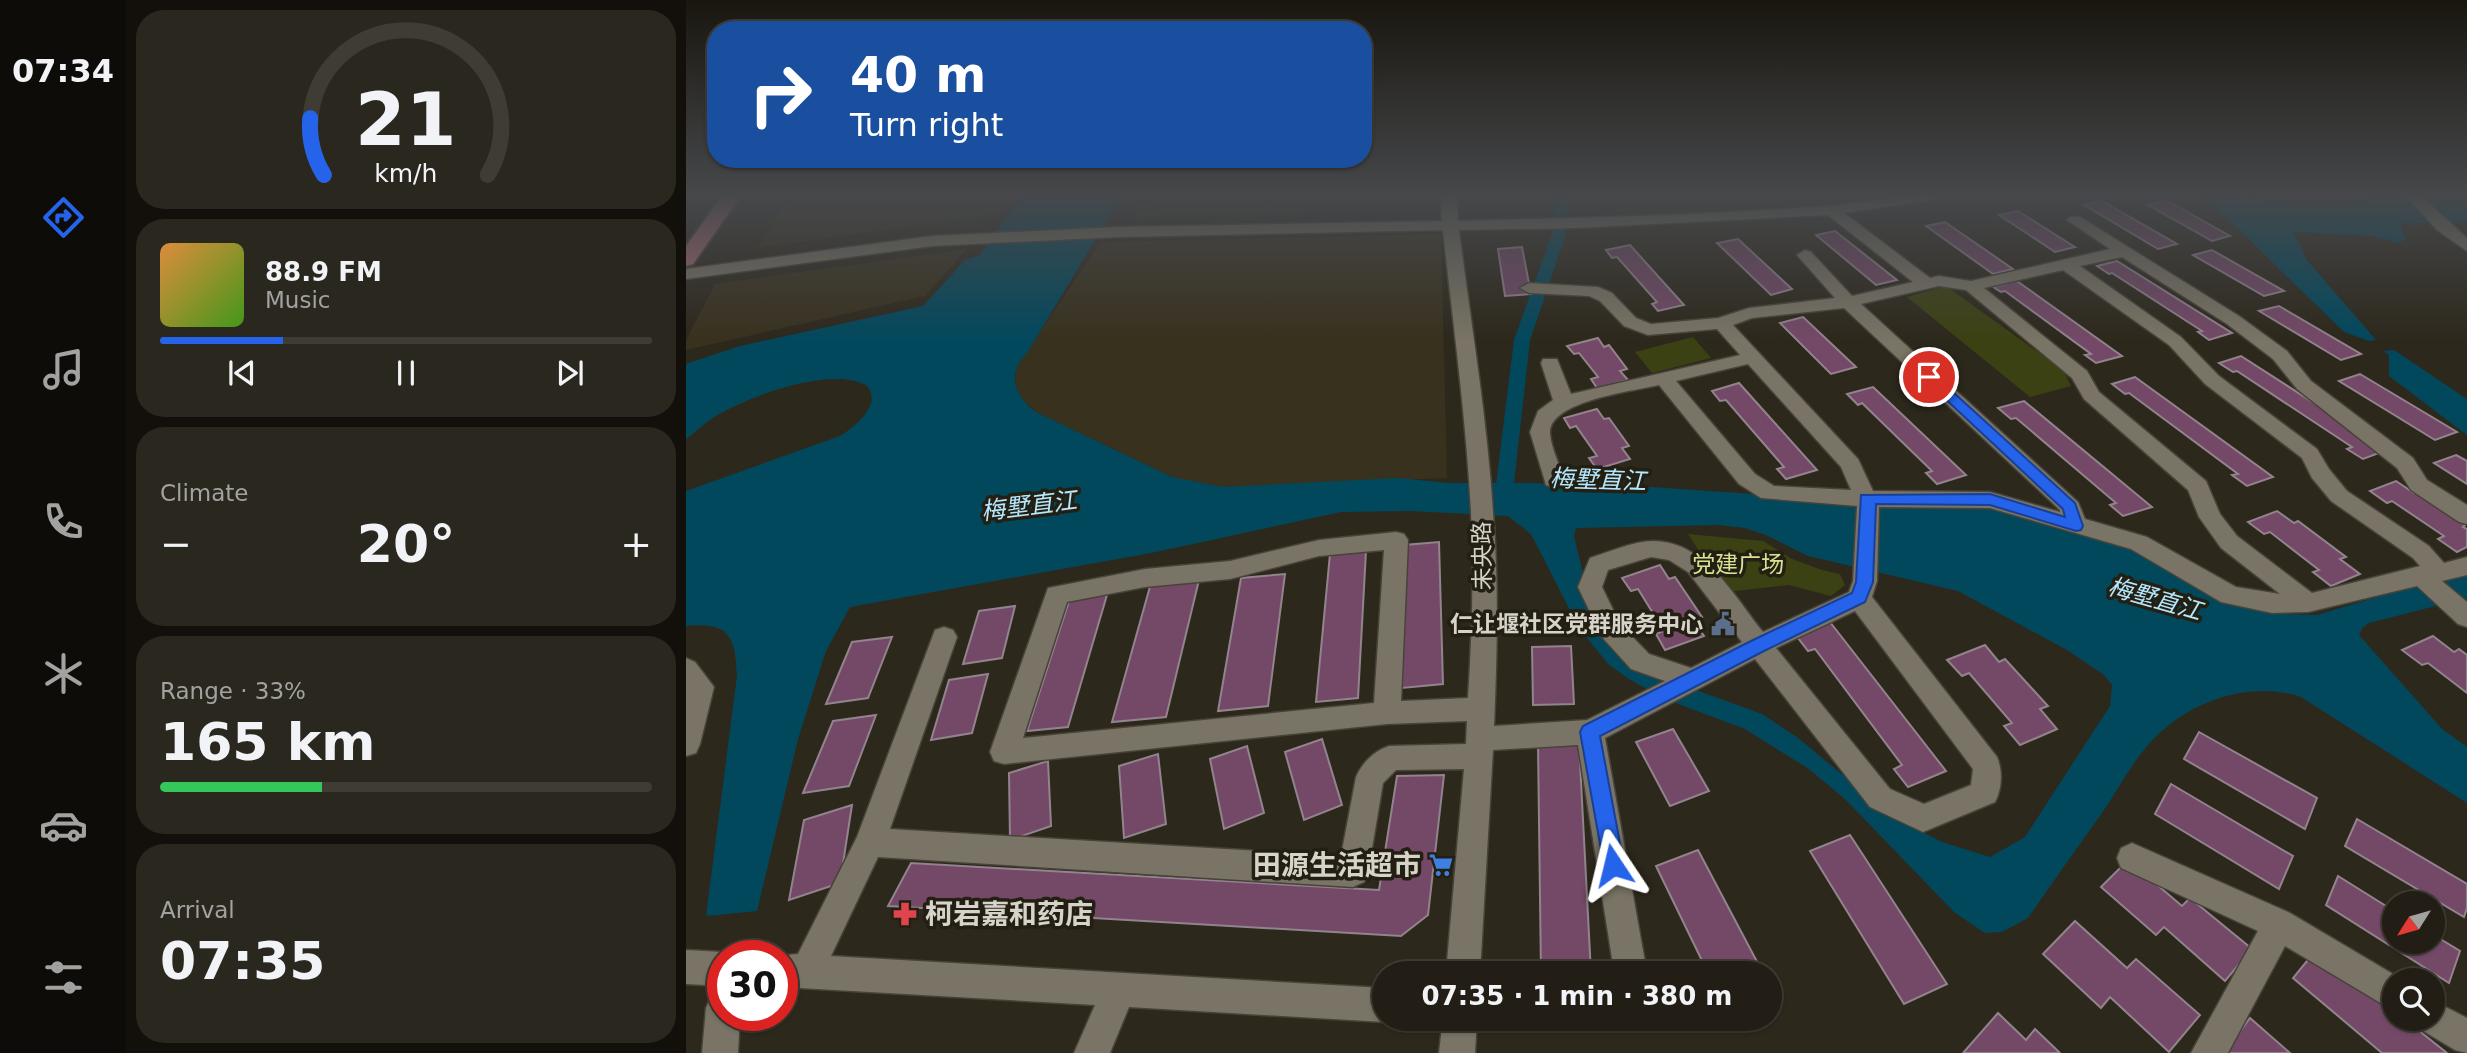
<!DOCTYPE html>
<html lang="en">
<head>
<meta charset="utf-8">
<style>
	body { margin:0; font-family:"DejaVu Sans","Noto Sans SC",sans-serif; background:#2a271e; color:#f1f3f6; height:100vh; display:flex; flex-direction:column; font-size:26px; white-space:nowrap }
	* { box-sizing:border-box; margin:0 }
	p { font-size:23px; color:#a2a2a0 }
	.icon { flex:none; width:38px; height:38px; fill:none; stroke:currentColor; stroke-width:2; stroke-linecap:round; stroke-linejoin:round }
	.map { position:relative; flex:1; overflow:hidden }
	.panel { display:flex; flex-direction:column; gap:10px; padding:10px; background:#13100c; width:560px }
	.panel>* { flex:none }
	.top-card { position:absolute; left:21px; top:21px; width:665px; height:147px; border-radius:28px; box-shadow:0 2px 5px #0004,0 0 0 2px #3f3c34; background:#1a4fa0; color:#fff; overflow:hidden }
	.needle { width:46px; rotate:233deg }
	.tools { position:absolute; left:1696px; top:891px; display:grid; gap:14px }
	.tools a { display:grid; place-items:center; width:63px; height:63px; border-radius:50%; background:#221e15; box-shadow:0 2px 5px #0004,0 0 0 2px #3f3c34; font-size:35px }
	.speed { position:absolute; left:21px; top:940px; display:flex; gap:14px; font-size:35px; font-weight:700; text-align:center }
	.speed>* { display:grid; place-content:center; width:91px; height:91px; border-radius:50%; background:#221e15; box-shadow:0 2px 5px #0004,0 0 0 2px #3f3c34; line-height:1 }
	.speed .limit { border:10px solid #d22; background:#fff; color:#111 }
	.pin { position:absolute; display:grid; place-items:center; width:60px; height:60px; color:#fff; margin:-30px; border:4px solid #fff; border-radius:50%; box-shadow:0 2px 7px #0007 }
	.me { position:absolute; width:77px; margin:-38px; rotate:350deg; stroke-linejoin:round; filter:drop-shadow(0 0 5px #0008) }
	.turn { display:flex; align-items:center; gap:24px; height:147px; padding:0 28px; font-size:32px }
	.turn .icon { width:91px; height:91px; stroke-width:2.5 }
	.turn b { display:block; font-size:49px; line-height:60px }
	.big { font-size:52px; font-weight:800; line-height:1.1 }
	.panel .card { flex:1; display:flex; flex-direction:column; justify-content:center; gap:10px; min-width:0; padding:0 24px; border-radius:28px; background:#2a271e }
	.panel .dial { align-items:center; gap:0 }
	.dial svg { height:182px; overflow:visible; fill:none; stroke:#3f3c34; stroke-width:7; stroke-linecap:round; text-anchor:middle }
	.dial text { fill:#f1f3f6; stroke:none }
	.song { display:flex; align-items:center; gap:21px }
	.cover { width:84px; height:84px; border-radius:10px; background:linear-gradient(135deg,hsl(30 70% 55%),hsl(100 70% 35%)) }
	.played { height:7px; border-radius:4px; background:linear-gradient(90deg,#2563eb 25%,#3f3c34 25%) }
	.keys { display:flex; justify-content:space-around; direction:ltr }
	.heat { display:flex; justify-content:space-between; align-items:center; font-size:38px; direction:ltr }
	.charge { height:10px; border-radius:5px; background:linear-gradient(90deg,#34c759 33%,#3f3c34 0) }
	.trip { position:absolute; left:686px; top:961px; width:410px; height:70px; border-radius:35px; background:#221e15; box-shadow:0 2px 5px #0004,0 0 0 2px #3f3c34; font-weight:800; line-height:70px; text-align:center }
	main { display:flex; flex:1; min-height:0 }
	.tabs { display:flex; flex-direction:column; width:126px; justify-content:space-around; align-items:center; background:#0e0c08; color:#a2a2a0 }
	.tabs .icon { width:49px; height:49px }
	.tabs .on { color:#2563eb }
	.tabs b { font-size:32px; color:#f1f3f6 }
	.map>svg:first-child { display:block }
	.built { fill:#38311e }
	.green { fill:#3c4113 }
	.water { fill:#02485d; fill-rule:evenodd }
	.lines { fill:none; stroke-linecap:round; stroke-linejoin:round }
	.canal { fill:#02485d; fill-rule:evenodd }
	.building { fill:#734967; stroke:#92838d; stroke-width:2 }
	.minor-casing { stroke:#474339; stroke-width:3 }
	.major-casing { stroke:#474339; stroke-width:4 }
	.minor { fill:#797465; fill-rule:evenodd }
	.major { fill:#a66773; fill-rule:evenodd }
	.route { fill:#2563eb; stroke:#184099; stroke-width:2 }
	.labels { text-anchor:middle; stroke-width:7; stroke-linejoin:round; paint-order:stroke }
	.street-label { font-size:23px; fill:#d6d3cb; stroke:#231f12 }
	.park-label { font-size:23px; fill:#d8e294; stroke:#231f12 }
	.poi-label { font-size:23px; font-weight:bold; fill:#d6d3cb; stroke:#231f12; text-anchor:end }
	.water-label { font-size:24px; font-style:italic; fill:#b5e8fe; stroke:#231f12 }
	.near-poi-label { font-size:28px; font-weight:bold; fill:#d6d3cb; stroke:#231f12; text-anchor:end }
</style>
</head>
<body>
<main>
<nav class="tabs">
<b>07:34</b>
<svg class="icon on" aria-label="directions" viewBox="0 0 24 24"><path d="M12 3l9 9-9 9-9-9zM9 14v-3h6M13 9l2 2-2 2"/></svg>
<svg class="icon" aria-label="music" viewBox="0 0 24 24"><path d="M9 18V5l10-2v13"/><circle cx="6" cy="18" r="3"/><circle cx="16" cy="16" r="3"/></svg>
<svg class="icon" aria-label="phone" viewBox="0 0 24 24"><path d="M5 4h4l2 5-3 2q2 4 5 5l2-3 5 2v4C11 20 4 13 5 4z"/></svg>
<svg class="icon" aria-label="climate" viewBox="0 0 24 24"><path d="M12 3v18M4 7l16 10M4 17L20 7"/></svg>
<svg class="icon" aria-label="car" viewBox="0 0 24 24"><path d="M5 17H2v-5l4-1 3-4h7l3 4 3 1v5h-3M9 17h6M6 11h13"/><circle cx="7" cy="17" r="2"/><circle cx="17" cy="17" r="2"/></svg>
<svg class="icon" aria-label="filters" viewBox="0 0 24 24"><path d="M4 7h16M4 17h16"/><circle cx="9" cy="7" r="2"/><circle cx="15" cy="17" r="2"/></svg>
</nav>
<section class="panel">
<div class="card dial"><svg viewBox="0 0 100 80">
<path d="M14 69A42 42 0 1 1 86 69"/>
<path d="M14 69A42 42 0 0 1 8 44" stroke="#2563eb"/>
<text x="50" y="56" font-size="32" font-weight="700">21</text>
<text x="50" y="72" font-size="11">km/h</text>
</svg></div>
<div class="card">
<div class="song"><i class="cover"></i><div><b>88.9 FM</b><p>Music</p></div></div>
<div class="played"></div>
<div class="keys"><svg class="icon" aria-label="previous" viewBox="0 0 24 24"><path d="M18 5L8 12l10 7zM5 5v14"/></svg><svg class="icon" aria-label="pause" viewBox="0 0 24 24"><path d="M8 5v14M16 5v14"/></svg><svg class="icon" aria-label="next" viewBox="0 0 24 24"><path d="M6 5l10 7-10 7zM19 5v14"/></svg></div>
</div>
<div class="card"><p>Climate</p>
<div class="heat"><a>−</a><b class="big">20°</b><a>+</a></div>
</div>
<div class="card"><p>Range · 33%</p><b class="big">165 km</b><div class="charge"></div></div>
<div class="card"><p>Arrival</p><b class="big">07:35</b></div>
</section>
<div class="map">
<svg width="1781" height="1053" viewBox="0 0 1781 1053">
	<rect width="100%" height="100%" fill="#2d281c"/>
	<g class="built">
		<polygon points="105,194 327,194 310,214 72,248"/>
		<polygon points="462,194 745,194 743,207 448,217"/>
		<polygon points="755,234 761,478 537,487 504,482 486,477 352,413 333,397 329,381 331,365 415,242"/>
		<polygon points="281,249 239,296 0,350 0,340 29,284"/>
	</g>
	<g class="green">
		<polygon points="1260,286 1377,370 1385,386 1344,397 1221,297"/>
		<polygon points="1007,337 1025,358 966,373 949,352"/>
		<polygon points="1002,534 1077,541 1106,559 1136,570 1154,574 1159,585 1145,596 1103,585 1040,592"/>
	</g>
	<g class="water">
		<path d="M338,194H437L341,353C319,374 330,399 352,413L486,477L537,487L712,478L762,483H843L965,487L1082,495L1174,508H1251L1302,503L1372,529L1439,541L1531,598L1551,606L1586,614L1631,615L1744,581L1781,574V598L1683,623L1676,628L1673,635L1756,729L1781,747V803L1615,697C1561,679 1498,703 1461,746C1444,766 1431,791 1416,813C1391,848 1366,883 1342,918L1316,932L1299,933L1268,912L1159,799L1123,769L1059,729L979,699L943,679L922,664L893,628L845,534L822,516L725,511L655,512L465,553L164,607L140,651L112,739L71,911L20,916L51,676C49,636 44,622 0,626V491L154,436C169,427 198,403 180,385C143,366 64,396 30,416C19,422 10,432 0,439V364L54,346L237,306L279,260L294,255ZM1033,525L1059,528L1080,535L1122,556L1272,591L1381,650L1418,675L1426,685L1424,706L1339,837L1304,857L1256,842L1210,819L1112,738L1076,714L985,681L905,607L888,536L890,528Z"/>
		<path d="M1511,194C1522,194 1538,191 1549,194C1588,204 1640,211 1680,201L1685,199L1684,194H1715L1720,200L1781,203V222L1719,223L1714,226L1720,240L1711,243L1687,236L1608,232L1620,259L1690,340L1683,341L1658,332L1543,220Z"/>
		<polygon points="1708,350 1781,399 1781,435 1703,376 1703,355 1697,351"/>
	</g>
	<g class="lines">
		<polygon class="canal" points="871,194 883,194 880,234 844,340 826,501 824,506 810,506 808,501 828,340 866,234"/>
	</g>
	<g class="building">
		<polygon points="1480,200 1544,236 1526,241 1462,205"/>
		<polygon points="1416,201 1491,244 1472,249 1398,205"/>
		<polygon points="1332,211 1389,247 1369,252 1313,215"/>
		<polygon points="1259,222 1327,269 1307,274 1240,226"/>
		<polygon points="1149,231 1211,280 1190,285 1130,235"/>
		<polygon points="1052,239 1106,289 1085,295 1031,243"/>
		<polygon points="944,245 998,305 972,311 966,304 971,302 931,257 926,258 920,250"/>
		<polygon points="836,247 845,294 819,296 812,249"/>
		<polygon points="1526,250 1598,291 1578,296 1507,255"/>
		<polygon points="1431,261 1546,333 1523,340 1512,332 1516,331 1426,273 1423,274 1411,266"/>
		<polygon points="1331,281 1436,356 1410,363 1399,355 1405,354 1319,291 1315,292 1307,287"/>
		<polygon points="1593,306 1675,354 1655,360 1573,311"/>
		<polygon points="1117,317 1170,367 1145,374 1094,323"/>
		<polygon points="912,338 918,347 923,345 941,369 934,371 942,380 911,388 905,379 912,377 893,353 888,354 881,346"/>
		<polygon points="1555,356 1701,450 1677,459 1661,449 1666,447 1551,371 1547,372 1533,363"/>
		<polygon points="1674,374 1771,432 1749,440 1653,381"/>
		<polygon points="1449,377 1587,477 1561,486 1546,475 1552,474 1443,393 1439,394 1426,384"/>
		<polygon points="1053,383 1131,470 1100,479 1091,469 1098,467 1040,400 1034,401 1026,391"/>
		<polygon points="1187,387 1280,475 1251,484 1240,473 1246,471 1176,403 1172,405 1161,394"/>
		<polygon points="1338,401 1466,507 1437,516 1424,505 1430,503 1330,418 1325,419 1312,408"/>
		<polygon points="911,409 918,419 923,418 943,446 936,448 944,459 911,469 903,458 911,456 890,426 884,428 878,418"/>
		<polygon points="1770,455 1781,461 1781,484 1748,463"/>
		<polygon points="1710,481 1728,493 1732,491 1781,523 1777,527 1781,529 1781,547 1771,552 1752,539 1758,536 1706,501 1701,503 1684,491"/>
		<polygon points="1591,511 1608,523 1612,521 1660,557 1654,559 1674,574 1645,586 1627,572 1633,570 1584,532 1578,534 1562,522"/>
		<polygon points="753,542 757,684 716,688 718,545"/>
		<polygon points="680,551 672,698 630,702 644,554"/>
		<polygon points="974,565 983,579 989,577 1016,617 1007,620 1018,636 979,650 970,634 978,631 952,589 945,591 936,578"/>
		<polygon points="599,574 582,706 532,711 555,578"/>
		<polygon points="513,580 480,717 426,722 465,583"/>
		<polygon points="421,595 382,727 341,731 384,598"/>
		<polygon points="329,606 316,658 277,664 293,611"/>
		<polygon points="1144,622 1260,771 1222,787 1208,769 1216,765 1129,649 1122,651 1109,634"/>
		<polygon points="1747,636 1768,652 1773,649 1781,655 1781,693 1742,663 1736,665 1716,650"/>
		<polygon points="206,637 182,698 140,704 166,642"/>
		<polygon points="1299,645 1313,662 1319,659 1362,706 1354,709 1371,729 1334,745 1318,726 1326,723 1283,673 1276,676 1261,660"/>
		<polygon points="885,646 888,704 847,705 846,647"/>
		<polygon points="302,674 286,733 245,740 263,680"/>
		<polygon points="190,715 163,786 117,793 147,721"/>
		<polygon points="987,729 1023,791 984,806 950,742"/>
		<polygon points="1513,732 1631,798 1619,829 1498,759"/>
		<polygon points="636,739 656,805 618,820 599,752"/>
		<polygon points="893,743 905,973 855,973 852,745"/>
		<polygon points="561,746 578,813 538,829 524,759"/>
		<polygon points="472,754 480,824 438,838 433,766"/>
		<polygon points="362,761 365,826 324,840 323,773"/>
		<polygon points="758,775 742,915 715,936 202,906 225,863 693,890 711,776"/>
		<polygon points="1485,784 1607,856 1593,889 1469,814"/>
		<polygon points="166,805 154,883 103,900 118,820"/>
		<polygon points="1671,819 1781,884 1781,908 1778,917 1659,846"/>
		<polygon points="1164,835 1261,984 1218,1004 1124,851"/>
		<polygon points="1012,850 1077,973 1022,973 970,866"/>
		<polygon points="1442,860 1496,906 1504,898 1566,949 1539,981 1478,927 1470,935 1415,887"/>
		<polygon points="1652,876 1708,911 1708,942 1746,942 1746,934 1774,951 1763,983 1640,905"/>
		<polygon points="1389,921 1441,968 1450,959 1514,1015 1483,1052 1424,997 1415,1008 1357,954"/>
		<polygon points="1630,950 1708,1011 1708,1018 1717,1018 1761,1053 1696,1053 1607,978"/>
		<polygon points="1312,1013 1340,1040 1349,1029 1374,1053 1277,1053"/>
		<polygon points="1564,1018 1604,1053 1541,1053 1539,1051"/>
	</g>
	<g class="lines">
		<g class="minor-casing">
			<g id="minor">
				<path d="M755,194H769L771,197L772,221C895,218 1020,215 1143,206C1184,202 1223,194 1264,194L1257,198L1158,213L1244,278L1253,276L1285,281L1424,249L1381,220L1384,217H1394L1553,316L1601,351L1625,381L1727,458L1741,480L1781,505V524L1773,522L1725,490L1711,468L1611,389L1587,359L1541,324L1436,257L1394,266L1495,337L1533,376L1631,449L1643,469L1661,491L1743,546L1758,563L1781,557V575L1756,581L1781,602V627L1772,624L1731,586L1622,612L1586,613L1535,602L1445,549L1304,508L1193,507L1191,581L1186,597L1311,757C1317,771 1316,789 1309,802L1237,832L1184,807L1069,659L919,738L961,973L928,971L892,745L807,750L794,973H760L778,769L710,770L697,783L682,872L678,882L667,887L192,857L145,956L698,988V1018H706L698,1022L443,1007L424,1053H388L409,1005L96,987V956H91L112,954L171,837L249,630L258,627L267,630L271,637L204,829L655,856L670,777C676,763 688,751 703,746L780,744L781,721L701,724L318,764L308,761L304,752L362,588L459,569L544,561L633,540L710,532L718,534L722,540L715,701L782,698C786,636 788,574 785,512C780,417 767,324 757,230L431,237L246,246L0,279V269L246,236L431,227L756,221ZM1142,215L1227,282L1166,296L1125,252L1119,250L1111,255L1149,298L1063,308L1032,318L965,324L950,318L926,293L912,287L843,283L834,288L843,293L903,296L914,301L938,326L962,335L1031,329L1054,355L885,394L871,359H857L855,363L867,400L852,411L844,432L860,485L868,487L876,485L879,480C874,466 865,448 864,433C863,401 948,391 973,385L1053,484L1075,498L1171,506L1167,581L1163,592L1077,632C1048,596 1019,541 967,541C948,541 923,552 904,558L892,587L916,637L945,669L979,681L901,720L808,726C811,655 813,583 807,512C801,417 785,324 773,230L889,228ZM1377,270L1483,345L1519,384L1616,458L1626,478L1645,501L1727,558L1734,566L1626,593L1551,536L1534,514L1520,481L1413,392L1401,371L1298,288ZM1253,286L1280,290L1386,378L1398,399L1502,490L1513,517L1535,548L1594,594L1550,587L1461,537L1399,519L1392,502L1175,304ZM1158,308L1374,510V512L1304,492L1187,491L1172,459L1047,325L1066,318ZM1062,364L1155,467L1165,490L1088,486L1069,474L990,381ZM698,550L688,703L337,738L381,602L459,587L544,579L633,556ZM965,557L983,560L1002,572L1056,642L1005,668L963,654L934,624L916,587L922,570ZM1169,611L1287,769L1285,785L1238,804L1204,789L1090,648Z"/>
				<polygon points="1718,194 1733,194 1781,238 1781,251 1751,230"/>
				<polygon points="0,658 9,662 28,687 14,744 10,753 0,756"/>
				<polygon points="1446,843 1604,913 1717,980 1708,980 1708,1011 1599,946 1542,1053 1505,1053 1572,931 1435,868 1431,858 1435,848"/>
				<polygon points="0,950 37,952 44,956 37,956 37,986 0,984"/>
				<polygon points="37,991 37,1015 54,1015 52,1053 16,1053 20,1008 25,996"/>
				<polygon points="1746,1000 1781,1018 1781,1053 1769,1050 1734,1029 1729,1018 1746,1018"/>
				<polygon points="757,1018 791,1018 789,1053 753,1053"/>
			</g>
		</g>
		<g class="major-casing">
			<polygon id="major" points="38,194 56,194 7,264 0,266 0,246"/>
		</g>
		<use href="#minor" class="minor"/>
		<use href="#major" class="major"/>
	</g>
	<linearGradient id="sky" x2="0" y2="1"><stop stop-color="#19160f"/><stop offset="0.57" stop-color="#46484b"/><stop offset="1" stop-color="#46484b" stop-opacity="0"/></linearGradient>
	<rect width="1781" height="341" fill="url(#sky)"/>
	<polygon class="route" points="1243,373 1247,374 1389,503 1397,526 1395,530 1390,531 1304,505 1190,504 1187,582 1179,602 1078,651 914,736 938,865 934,872 927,875 919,872 894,732 897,726 1065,641 1166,593 1170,582 1175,495 1304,494 1379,517 1377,509 1238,379 1236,377"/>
	<defs>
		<g id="civic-bare" transform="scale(1.89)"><path d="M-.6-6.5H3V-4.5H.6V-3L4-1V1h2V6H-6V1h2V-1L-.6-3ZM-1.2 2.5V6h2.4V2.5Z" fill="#5c6f8a" stroke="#231f12" stroke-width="2.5" paint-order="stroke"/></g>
		<g id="supermarket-bare" transform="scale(1.89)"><path d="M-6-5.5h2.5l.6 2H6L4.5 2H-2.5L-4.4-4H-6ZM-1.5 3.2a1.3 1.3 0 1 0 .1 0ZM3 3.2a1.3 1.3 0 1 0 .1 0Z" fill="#3f7fe0" stroke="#231f12" stroke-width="2.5" paint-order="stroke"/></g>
		<g id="pharmacy-bare" transform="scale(1.89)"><path d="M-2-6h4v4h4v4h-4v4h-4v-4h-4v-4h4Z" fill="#e0444e" stroke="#231f12" stroke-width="2.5" paint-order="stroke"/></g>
	</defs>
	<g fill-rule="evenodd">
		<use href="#civic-bare" x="1037" y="624"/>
		<use href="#supermarket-bare" x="755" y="865"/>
		<use href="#pharmacy-bare" x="219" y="914"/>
	</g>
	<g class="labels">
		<g class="street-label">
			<text transform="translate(796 556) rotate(-91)" y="8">未央路</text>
		</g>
		<g class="park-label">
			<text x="1052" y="572">党建广场</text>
		</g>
		<g class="poi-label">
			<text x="1017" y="632">仁让堰社区党群服务中心</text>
		</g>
		<g class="water-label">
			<text transform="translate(912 480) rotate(2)" y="8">梅墅直江</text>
			<text transform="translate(343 506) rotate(-7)" y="8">梅墅直江</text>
			<text transform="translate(1469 599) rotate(16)" y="8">梅墅直江</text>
		</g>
		<g class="near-poi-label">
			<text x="735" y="875">田源生活超市</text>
			<text x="239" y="924" text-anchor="start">柯岩嘉和药店</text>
		</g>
	</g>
</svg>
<div class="tools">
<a><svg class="needle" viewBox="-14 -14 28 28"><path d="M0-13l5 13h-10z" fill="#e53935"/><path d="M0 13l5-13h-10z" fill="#a2a2a0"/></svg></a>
<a><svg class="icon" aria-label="search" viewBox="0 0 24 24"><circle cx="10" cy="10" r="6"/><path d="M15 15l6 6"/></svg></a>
</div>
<div class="speed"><div class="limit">30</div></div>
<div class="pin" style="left:1243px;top:377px;background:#d93025"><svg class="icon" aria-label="arrive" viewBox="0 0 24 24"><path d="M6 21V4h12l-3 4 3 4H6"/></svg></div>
<svg class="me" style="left:927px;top:865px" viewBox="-20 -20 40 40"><path d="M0-17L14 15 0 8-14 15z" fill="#2563eb" stroke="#fff" stroke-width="4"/></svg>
<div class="trip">07:35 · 1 min · 380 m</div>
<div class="top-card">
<div class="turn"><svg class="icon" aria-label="right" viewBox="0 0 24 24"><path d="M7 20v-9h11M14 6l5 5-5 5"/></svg><div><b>40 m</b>Turn right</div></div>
</div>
</div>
</main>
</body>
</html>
